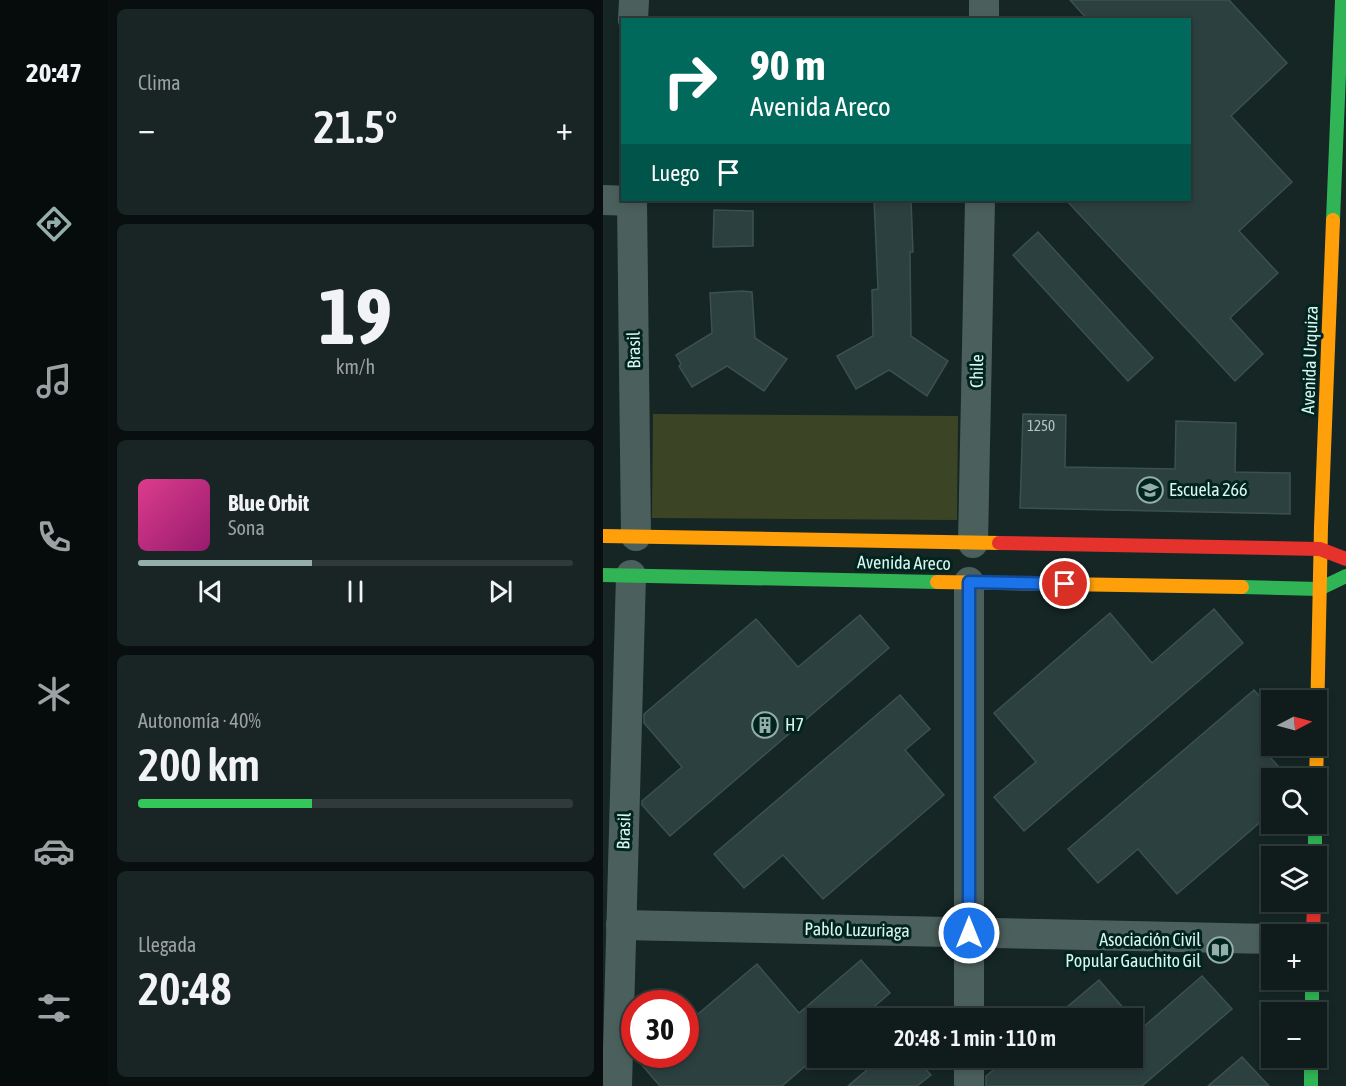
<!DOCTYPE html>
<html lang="es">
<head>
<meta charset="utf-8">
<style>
	body { margin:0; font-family:"Asap Condensed",sans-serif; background:#192524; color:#f1f3f6; height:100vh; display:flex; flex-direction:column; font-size:22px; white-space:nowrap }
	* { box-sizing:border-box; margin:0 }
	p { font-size:20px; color:#9ca1a3 }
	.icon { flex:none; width:33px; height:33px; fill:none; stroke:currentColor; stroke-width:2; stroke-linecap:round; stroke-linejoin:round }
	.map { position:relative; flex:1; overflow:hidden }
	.sheet { display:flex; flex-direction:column; gap:9px; padding:9px; background:#090f0f; width:495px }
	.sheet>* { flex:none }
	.banner { position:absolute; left:18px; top:18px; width:570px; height:183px; border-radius:0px; box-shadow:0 3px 9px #0003,0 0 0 2px #303a3a; background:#00695c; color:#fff; overflow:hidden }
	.needle { width:39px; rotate:84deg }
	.buttons { position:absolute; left:658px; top:690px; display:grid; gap:12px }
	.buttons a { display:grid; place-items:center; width:66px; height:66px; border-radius:0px; background:#101c1b; box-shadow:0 3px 9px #0003,0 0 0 2px #303a3a; font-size:30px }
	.speed { position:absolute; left:18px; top:990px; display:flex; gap:12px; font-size:30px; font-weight:700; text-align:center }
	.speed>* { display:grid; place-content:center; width:78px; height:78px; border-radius:50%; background:#101c1b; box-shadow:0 3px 9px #0003,0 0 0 2px #303a3a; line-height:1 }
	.speed .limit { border:9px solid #d22; background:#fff; color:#111 }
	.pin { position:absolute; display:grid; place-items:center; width:51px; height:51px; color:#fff; margin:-26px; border:3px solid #fff; border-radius:50%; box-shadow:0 2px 6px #0007 }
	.me { position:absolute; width:66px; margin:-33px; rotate:0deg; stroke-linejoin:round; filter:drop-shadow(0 0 4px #0008) }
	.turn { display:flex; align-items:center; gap:21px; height:126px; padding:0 30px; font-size:27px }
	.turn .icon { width:78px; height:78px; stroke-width:2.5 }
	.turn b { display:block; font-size:42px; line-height:51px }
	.then { display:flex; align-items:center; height:57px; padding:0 30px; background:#0003; gap:12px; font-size:22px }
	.big { font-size:45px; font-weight:600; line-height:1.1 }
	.sheet .card { flex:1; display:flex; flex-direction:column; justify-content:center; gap:9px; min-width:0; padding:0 21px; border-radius:9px; background:#192524 }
	.sheet .dial { align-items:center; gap:0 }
	.dial b { font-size:78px; line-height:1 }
	.song { display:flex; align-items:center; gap:18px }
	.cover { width:72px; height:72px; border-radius:9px; background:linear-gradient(135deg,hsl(330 70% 55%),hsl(320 70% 35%)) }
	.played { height:6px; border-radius:3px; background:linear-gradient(90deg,#94aea9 40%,#303a3a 40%) }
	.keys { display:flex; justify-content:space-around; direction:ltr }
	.heat { display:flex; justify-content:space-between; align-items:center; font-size:33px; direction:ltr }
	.charge { height:9px; border-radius:4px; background:linear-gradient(90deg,#34c759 40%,#303a3a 0) }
	.trip { position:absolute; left:204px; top:1008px; width:336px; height:60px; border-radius:0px; background:#101c1b; box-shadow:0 3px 9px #0003,0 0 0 2px #303a3a; font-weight:600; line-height:60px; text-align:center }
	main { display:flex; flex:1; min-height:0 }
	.dock { display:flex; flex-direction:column; width:108px; justify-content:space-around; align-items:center; background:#060b0b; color:#9ca1a3 }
	.dock .icon { width:42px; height:42px }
	.dock .on { color:#94aea9 }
	.dock b { font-size:27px; color:#f1f3f6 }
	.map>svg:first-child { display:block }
	.green { fill:#3b4525 }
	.building { fill:#2c403f; stroke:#3b5150; stroke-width:1.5 }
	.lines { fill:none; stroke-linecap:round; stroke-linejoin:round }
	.street { stroke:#4b605c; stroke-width:30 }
	.fast { stroke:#30b455; stroke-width:14 }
	.slow { stroke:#ff9f0a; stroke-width:14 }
	.jam { stroke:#e5322d; stroke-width:14 }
	.route-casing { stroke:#114b97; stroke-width:15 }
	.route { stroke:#1a73e8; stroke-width:10 }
	.labels { text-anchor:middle; stroke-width:6; stroke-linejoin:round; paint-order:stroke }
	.number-label { font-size:15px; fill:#aec9c4 }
	.street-label { font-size:18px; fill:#d9f7f1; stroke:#02241f }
	.poi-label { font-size:18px; fill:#d9f7f1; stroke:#02241f; text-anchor:start }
</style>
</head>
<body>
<main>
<nav class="dock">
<b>20:47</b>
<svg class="icon on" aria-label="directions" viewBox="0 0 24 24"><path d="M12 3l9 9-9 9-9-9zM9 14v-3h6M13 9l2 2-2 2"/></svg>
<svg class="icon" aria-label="music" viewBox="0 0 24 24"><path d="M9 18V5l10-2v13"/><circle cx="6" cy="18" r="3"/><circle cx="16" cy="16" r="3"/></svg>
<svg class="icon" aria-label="phone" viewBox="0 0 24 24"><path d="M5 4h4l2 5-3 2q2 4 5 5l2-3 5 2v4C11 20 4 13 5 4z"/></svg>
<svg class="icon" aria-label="climate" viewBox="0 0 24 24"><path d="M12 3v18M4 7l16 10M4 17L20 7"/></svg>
<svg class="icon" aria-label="car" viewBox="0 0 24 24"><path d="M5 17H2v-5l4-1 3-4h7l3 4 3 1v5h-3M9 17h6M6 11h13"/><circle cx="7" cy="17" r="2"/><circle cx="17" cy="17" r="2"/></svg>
<svg class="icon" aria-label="filters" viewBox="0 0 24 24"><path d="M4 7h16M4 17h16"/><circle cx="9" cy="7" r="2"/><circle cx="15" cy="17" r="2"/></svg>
</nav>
<section class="sheet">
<div class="card"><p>Clima</p>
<div class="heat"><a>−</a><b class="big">21.5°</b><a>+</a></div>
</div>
<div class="card dial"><b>19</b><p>km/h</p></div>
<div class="card">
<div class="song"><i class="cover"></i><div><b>Blue Orbit</b><p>Sona</p></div></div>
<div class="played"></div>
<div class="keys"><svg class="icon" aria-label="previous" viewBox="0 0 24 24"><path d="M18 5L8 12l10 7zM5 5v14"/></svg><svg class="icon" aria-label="pause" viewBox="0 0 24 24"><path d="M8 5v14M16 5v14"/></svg><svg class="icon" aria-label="next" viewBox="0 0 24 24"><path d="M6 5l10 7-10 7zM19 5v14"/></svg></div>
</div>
<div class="card"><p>Autonomía · 40%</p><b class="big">200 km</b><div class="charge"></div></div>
<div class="card"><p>Llegada</p><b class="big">20:48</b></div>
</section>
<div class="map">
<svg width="743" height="1086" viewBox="0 0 743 1086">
	<rect width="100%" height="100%" fill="#152624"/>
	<polygon class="green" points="50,414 355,416 354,520 49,518"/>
	<g class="building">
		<polygon points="467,0 626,0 684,63 628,116 689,182 636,231 675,273 627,318 660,354 632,381 463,200 586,200 586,20 485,20"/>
		<polygon points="271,200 308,200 310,252 307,252 308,336 345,361 324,396 286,370 253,389 234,356 270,336 269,290 275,289"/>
		<polygon points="111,210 150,211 150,246 110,247"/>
		<polygon points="435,232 550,358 525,381 410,255"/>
		<polygon points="139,291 149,292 152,338 184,359 161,391 124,366 89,387 76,366 78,364 73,355 109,333 107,293"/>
		<polygon points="420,414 463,415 462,467 572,469 573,421 633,423 632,472 687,473 687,514 417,508"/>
		<polygon points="611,609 640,643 421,831 391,797 433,762 391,713 507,613 549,663"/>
		<polygon points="257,615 286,648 67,836 39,805 39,801 79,767 41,723 41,714 153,619 195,667"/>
		<polygon points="651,690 669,710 669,734 656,745 686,778 669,778 669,812 574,894 535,849 495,883 465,849"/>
		<polygon points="297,695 327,729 302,750 341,795 220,899 180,855 141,888 111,854"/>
		<polygon points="258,960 287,993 258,1018 214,1018 214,1056 179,1086 57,1086 38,1064 49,1054 82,1054 82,1025 154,964 196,1013"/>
		<polygon points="599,976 629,1009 539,1086 383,1086 383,1076 405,1058 530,1058 530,1036"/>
		<polygon points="496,980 529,1018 451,1018"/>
		<polygon points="639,1057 666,1086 605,1086"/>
		<polygon points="278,1058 312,1058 328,1075 314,1086 245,1086"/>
	</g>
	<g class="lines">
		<g class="street">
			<polyline points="30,20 31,0"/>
			<polyline points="381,20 381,0"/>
			<polyline points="0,200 29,201"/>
			<polyline points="29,200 33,536"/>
			<polyline points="370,543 377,200"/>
			<polyline points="366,582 366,1018"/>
			<polyline points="18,925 669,939"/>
			<polyline points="366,1058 366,1086"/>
			<polyline points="14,1086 28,575"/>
		</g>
		<g class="fast">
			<polyline points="730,220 739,0"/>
			<polyline points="0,575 334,582"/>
			<polyline points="639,587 716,589 743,576"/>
			<polyline points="712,824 712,856"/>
			<polyline points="709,980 709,1012"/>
			<polyline points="708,1058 708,1086"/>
		</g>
		<g class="slow">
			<polyline points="0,536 396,543"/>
			<polyline points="334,582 639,587"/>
			<polyline points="714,722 718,527 730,220"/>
			<polyline points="713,778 714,746"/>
		</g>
		<g class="jam">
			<polyline points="396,543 717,549 743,559"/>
			<polyline points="710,934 711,902"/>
		</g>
	</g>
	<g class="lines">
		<g class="route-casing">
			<polyline id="route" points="366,933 366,582 462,584"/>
		</g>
		<use href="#route" class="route"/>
	</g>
	<defs>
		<g id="school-ring" transform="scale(1.35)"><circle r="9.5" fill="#02241f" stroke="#94aea9" stroke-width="1.5"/><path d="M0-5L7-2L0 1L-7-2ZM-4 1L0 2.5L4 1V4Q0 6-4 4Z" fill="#94aea9"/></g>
		<g id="building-ring" transform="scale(1.35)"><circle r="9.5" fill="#02241f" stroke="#94aea9" stroke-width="1.5"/><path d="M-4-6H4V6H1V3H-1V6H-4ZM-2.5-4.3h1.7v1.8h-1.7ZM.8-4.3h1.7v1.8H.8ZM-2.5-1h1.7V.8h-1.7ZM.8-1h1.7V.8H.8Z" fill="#94aea9"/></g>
		<g id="library-ring" transform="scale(1.35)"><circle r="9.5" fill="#02241f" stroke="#94aea9" stroke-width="1.5"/><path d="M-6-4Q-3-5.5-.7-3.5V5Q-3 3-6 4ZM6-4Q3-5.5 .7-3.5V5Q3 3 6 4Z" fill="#94aea9"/></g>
	</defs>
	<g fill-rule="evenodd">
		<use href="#school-ring" x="547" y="490"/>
		<use href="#building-ring" x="162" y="725"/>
		<use href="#library-ring" x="617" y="950"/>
	</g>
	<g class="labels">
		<g class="number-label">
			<text x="438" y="431">1250</text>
		</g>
		<g class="street-label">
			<text transform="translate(31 350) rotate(-91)" y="6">Brasil</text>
			<text transform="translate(707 360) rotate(-88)" y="6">Avenida Urquiza</text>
			<text transform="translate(374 371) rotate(-89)" y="6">Chile</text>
			<text transform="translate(301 563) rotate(1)" y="6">Avenida Areco</text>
			<text transform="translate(21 831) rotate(-88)" y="6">Brasil</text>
			<text transform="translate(254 930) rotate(1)" y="6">Pablo Luzuriaga</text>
		</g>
		<g class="poi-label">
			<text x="566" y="496">Escuela 266</text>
			<text x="182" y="731">H7</text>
			<text x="598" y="946" text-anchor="end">Asociación Civil<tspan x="598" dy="21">Popular Gauchito Gil</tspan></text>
		</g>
	</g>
</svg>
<div class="buttons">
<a><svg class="needle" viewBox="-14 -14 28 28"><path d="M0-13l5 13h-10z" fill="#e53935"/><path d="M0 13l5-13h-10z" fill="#9ca1a3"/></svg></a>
<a><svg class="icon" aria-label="search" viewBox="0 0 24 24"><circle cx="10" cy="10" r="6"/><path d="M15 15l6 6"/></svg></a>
<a><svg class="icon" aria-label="layers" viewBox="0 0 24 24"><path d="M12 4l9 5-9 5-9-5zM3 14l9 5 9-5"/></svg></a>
<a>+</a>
<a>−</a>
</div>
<div class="speed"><div class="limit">30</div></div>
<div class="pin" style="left:462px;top:584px;background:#d93025"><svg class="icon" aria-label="arrive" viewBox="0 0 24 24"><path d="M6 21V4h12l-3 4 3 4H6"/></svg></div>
<svg class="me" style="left:366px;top:933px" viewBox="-20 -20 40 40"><circle r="17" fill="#1a73e8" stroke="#fff" stroke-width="3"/><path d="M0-11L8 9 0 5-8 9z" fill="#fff"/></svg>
<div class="trip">20:48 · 1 min · 110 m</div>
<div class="banner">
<div class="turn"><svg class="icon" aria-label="right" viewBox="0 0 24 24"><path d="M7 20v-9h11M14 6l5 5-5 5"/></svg><div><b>90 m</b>Avenida Areco</div></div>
<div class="then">Luego<svg class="icon" aria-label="arrive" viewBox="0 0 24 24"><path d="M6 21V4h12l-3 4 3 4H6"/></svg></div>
</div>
</div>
</main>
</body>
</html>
